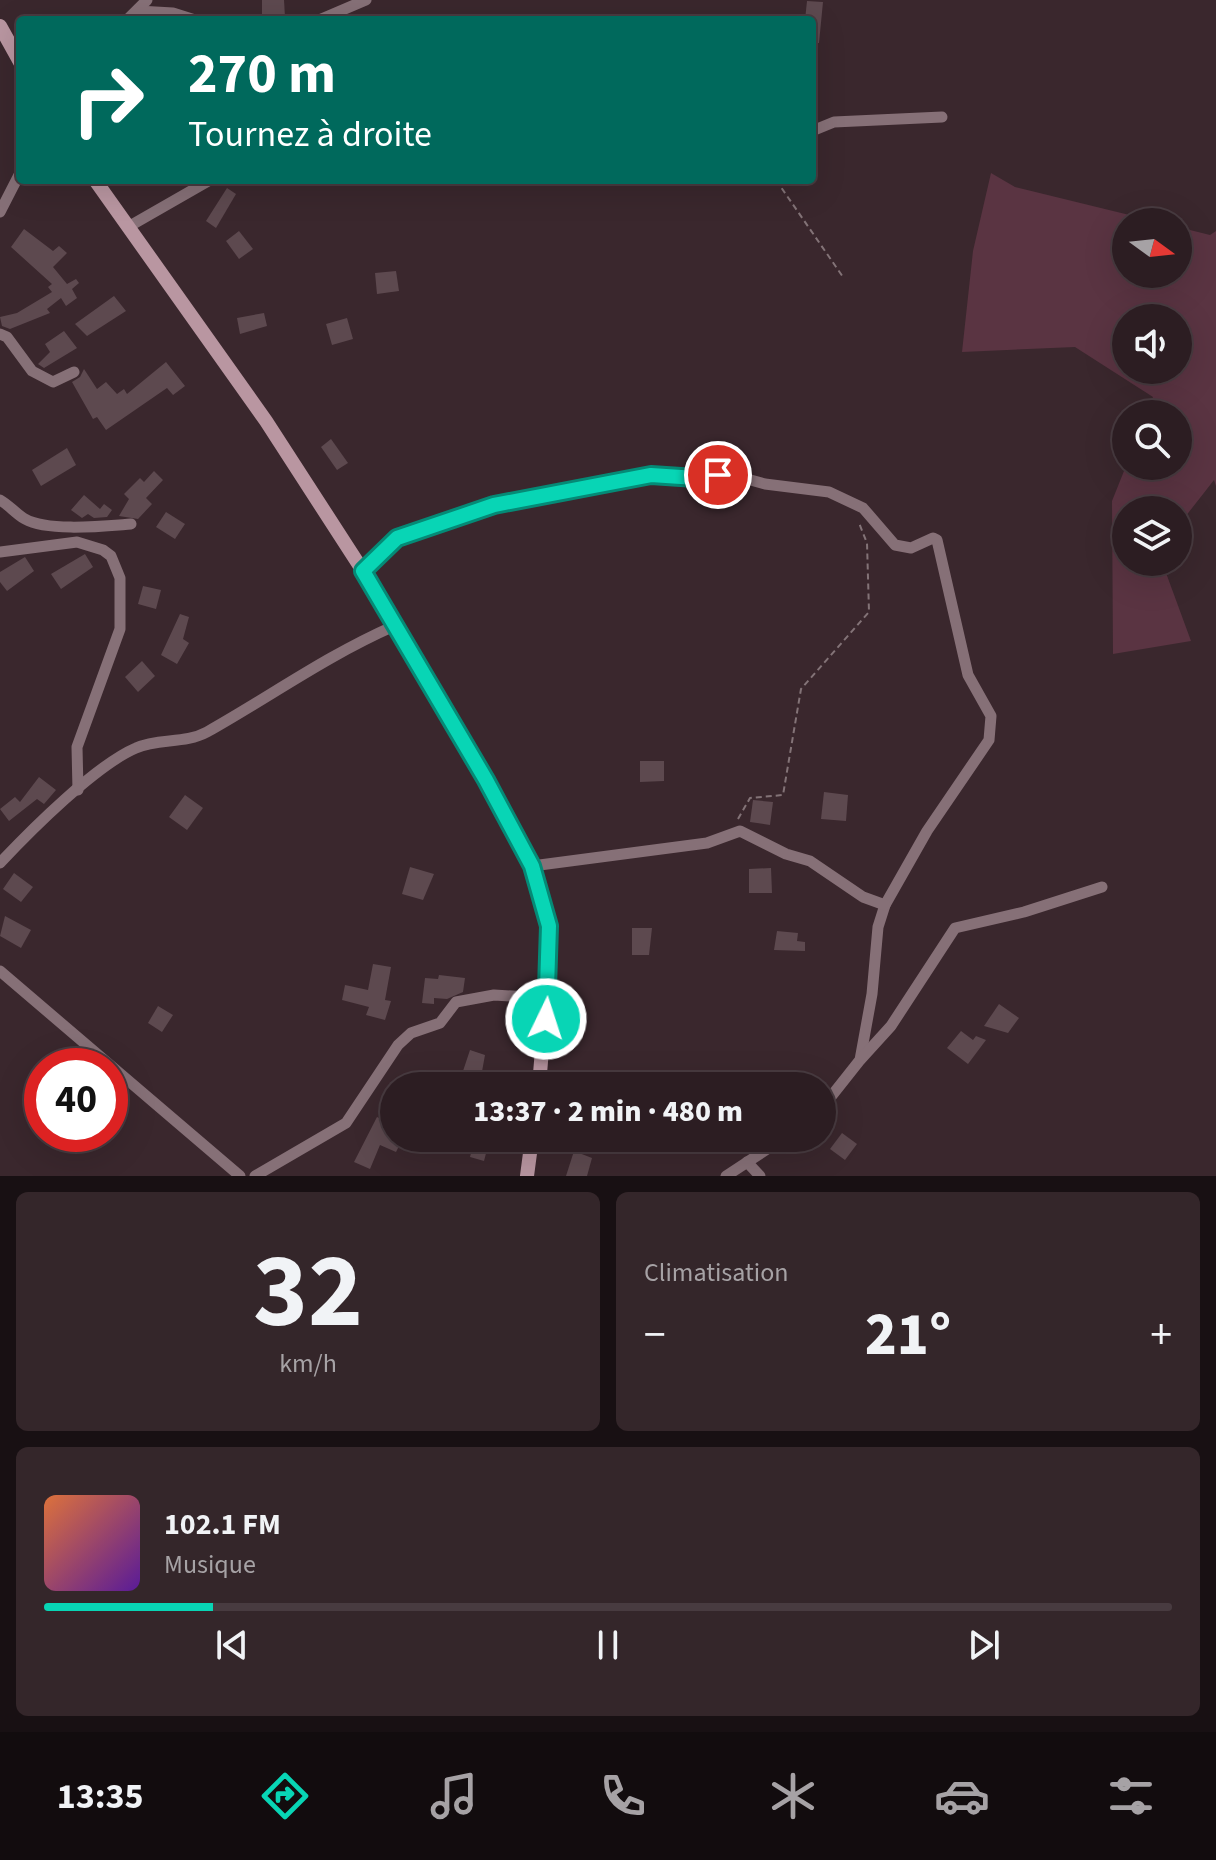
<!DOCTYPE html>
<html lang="fr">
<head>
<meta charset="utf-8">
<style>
	body { margin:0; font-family:"Source Sans 3",sans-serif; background:#34262a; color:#f1f3f6; height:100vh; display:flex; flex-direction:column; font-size:30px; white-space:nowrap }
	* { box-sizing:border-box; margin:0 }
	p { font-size:26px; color:#a6a2a5 }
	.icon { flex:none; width:44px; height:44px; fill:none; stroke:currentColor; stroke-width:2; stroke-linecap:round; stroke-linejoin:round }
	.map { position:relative; height:1176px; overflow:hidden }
	.details { display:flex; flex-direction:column; gap:16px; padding:16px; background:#181013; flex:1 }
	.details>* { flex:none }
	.top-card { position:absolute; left:16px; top:16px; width:800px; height:168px; border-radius:8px; box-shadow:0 8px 32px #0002,0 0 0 2px #483b40; background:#00695c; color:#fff; overflow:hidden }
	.needle { width:52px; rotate:105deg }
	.fabs { position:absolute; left:1112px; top:208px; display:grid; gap:16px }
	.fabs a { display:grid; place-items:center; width:80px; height:80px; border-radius:50%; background:#2c1d22; box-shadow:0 8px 32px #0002,0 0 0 2px #483b40; font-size:40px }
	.speed { position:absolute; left:24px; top:1048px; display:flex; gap:16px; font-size:40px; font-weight:700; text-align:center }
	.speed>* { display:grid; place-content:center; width:104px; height:104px; border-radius:50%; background:#2c1d22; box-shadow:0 8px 32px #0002,0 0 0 2px #483b40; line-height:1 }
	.speed .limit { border:12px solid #d22; background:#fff; color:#111 }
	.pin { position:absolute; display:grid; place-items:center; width:68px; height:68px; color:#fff; margin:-34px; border:4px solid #fff; border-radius:50%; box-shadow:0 2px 8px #0007 }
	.me { position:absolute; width:88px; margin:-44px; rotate:4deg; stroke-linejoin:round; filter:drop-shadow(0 0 6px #0008) }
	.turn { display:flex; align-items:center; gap:28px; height:168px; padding:0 40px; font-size:36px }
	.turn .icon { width:104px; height:104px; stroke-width:2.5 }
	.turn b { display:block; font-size:56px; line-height:68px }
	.big { font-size:60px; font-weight:800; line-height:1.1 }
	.details .card { flex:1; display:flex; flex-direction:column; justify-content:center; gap:12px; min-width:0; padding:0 28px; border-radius:12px; background:#34262a }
	.details .dial { align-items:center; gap:0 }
	.dial b { font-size:104px; line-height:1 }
	.song { display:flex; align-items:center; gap:24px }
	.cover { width:96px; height:96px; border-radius:12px; background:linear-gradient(135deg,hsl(20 70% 55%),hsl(270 70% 35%)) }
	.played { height:8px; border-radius:4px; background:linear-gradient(90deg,#08d5b5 15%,#483b40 15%) }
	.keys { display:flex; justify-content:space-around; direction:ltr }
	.heat { display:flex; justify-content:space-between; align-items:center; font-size:44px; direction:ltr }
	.details .tiles { flex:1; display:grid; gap:16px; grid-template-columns:1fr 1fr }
	.card:last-child { grid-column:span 2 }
	.trip { position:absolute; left:380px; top:1072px; width:456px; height:80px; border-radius:40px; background:#2c1d22; box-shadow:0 8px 32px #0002,0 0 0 2px #483b40; font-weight:800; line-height:80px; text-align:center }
	.menu { display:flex; height:128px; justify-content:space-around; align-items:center; background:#120c0e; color:#a6a2a5 }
	.menu .icon { width:56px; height:56px }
	.menu .current { color:#08d5b5 }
	.menu b { font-size:36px; color:#f1f3f6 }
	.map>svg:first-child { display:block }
	.green { fill:#5a3442; fill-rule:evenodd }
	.building { fill:#5d494f }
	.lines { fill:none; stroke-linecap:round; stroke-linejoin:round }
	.path { stroke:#837377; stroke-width:2; stroke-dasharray:6 4; stroke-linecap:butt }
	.street { stroke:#867077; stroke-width:11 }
	.secondary { stroke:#b996a1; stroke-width:14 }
	.route-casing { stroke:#058a76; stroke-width:20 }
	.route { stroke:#08d5b5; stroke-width:14 }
</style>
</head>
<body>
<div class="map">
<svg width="1216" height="1176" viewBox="0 0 1216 1176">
	<rect width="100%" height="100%" fill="#3a272d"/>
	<path class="green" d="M991,173L1015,187L1158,222H1126V274H1178V227L1210,235L1216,231V486L1214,480L1178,526V510H1126V562H1162L1191,641L1113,654L1112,501L1126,466H1178V414H1147L1153,397L1075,347L962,352L973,251ZM1126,318H1178V370H1126Z"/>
	<g class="building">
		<polygon points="262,0 284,0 285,17 262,17"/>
		<polygon points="807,1 823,2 819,43 812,43 812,20 805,20"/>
		<polygon points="227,188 236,194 216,228 206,221"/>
		<polygon points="24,229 53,251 59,246 67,253 53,267 67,284 76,279 79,283 72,289 77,298 66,306 61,298 47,309 50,313 10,329 2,326 0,317 17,313 52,292 48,287 52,284 11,247"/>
		<polygon points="239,231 253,249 239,259 226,241"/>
		<polygon points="396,271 399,291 377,294 375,273"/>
		<polygon points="114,296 126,311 87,336 75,324"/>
		<polygon points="264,313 267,326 240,334 237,318"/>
		<polygon points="347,318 353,339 332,345 326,324"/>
		<polygon points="64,331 77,348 44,368 38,364 50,352 45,344"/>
		<polygon points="166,362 185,386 173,395 167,388 106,430 97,417 93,419 72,382 80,377 84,369 97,389 106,382 117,394 124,389 127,394"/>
		<polygon points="331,439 348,463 337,470 321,447"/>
		<polygon points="67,448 76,465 41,486 32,470"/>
		<polygon points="154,471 163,480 146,498 152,504 138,519 119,516 129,499 124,494 140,478 144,482"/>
		<polygon points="84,495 100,509 104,504 112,510 107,517 94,518 88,514 82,518 71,510"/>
		<polygon points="166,512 185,524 175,539 156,527"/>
		<polygon points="85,554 93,567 61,589 51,574"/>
		<polygon points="25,557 34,571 7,591 0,582 0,572"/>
		<polygon points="143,586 161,590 156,609 138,604"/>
		<polygon points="180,614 189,617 183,639 189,643 177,664 161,655"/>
		<polygon points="142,661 155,676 138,692 125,677"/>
		<polygon points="640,761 664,761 664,781 640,782"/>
		<polygon points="39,777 56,790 44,804 37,799 9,821 0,809 15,797 20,802"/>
		<polygon points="824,792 848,795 846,821 821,819"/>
		<polygon points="185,795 203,808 187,830 169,817"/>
		<polygon points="753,800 773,802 770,825 750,822"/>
		<polygon points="410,867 434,874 423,900 402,894"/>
		<polygon points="771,868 772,893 749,893 749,869"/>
		<polygon points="14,873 33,887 21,902 3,889"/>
		<polygon points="5,916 31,930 21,948 0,936"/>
		<polygon points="632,928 652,928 649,955 632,955"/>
		<polygon points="777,931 798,933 797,941 805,942 805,951 774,950"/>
		<polygon points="373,964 391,967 385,1000 391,1001 385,1020 366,1015 369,1007 342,1000 345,985 368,990"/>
		<polygon points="439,975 465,978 463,992 447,999 434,998 434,1004 422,1003 425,978 438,979"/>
		<polygon points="999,1004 1019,1018 1008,1033 984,1026"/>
		<polygon points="158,1006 173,1015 162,1032 148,1023"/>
		<polygon points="961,1031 973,1040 976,1036 986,1040 968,1064 947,1048"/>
		<polygon points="470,1050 485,1055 481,1077 501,1086 458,1086"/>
		<polygon points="391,1084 394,1085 394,1138 429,1138 425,1151 400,1144 396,1152 380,1145 370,1169 354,1162 377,1117 381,1119"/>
		<polygon points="842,1133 857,1144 845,1160 830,1149"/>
		<polygon points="475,1138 490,1138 484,1161 470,1157"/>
		<polygon points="574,1151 592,1158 587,1176 566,1176"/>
	</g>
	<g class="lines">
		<g class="path">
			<polyline points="776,180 843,277"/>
			<polyline points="738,819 750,798 783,795 801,689 869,612 867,543 859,523"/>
		</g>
		<g class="street">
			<polyline points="138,11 173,13 195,20"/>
			<polyline points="127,20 147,0"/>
			<polyline points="319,20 366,0"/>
			<polyline points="812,131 834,122 942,117"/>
			<polyline points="0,212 20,173"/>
			<polyline points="128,227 210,180"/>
			<polyline points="0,334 7,337 32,371 53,382 74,372"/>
			<path d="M0,500C9,505 16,514 25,519C48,532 104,526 131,524"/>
			<polyline points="0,552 77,542 103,550 111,556 120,578 120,629 77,747 78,790"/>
			<polyline points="363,571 397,538 448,523 465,514 494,505 651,475 696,478 729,474 765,484 829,492 863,508 895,545 911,548 933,538 937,540 968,675 991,716 989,740 927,831 885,905 878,927 872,994 860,1060 822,1108"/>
			<path d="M0,863C31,830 96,765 136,748C158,738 185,744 207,732C271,696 326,656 394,626"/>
			<polyline points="532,866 707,843 740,831 786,854 810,861 863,897 885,905"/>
			<polyline points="0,971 240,1176"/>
			<polyline points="861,1059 891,1026 955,928 1024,912 1102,887"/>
			<polyline points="747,1162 760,1176"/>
			<polyline points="255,1176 346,1123 398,1045 411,1033 440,1023 456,1002 494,995 548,998"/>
			<polyline points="726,1176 784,1138"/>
		</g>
		<g class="secondary">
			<polyline points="0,26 20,62"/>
			<polyline points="95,180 266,421 363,571 486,780 532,866 545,904 550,952 539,1086"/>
			<polyline points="527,1176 532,1138"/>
		</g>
	</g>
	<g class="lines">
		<g class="route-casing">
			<polyline id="route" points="546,1019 549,926 532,866 486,780 363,571 397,538 494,505 651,475 696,478 718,475"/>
		</g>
		<use href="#route" class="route"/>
	</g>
</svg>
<div class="fabs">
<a><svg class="needle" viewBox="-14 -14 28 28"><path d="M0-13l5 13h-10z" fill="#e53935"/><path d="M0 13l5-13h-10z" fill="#a6a2a5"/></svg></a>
<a><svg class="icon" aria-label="sound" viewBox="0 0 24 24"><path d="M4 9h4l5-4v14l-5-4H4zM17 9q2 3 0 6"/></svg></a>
<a><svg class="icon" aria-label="search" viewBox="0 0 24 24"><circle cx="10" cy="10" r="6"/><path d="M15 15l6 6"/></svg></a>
<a><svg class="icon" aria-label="layers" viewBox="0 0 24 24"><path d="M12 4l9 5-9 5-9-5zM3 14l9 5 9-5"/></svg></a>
</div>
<div class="speed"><div class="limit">40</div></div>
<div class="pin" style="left:718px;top:475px;background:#d93025"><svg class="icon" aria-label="arrive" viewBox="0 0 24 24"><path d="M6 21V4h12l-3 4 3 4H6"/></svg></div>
<svg class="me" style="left:546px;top:1019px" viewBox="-20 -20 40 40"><circle r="17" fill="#08d5b5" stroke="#fff" stroke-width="3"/><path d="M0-11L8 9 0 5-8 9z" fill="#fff"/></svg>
<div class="trip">13:37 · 2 min · 480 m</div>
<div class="top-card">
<div class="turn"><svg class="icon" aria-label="right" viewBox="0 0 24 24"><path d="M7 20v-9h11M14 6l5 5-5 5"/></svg><div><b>270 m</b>Tournez à droite</div></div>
</div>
</div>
<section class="details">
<div class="tiles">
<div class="card dial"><b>32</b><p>km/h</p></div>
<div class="card"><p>Climatisation</p>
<div class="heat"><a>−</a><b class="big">21°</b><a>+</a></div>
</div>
<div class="card">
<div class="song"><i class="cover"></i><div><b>102.1 FM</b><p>Musique</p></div></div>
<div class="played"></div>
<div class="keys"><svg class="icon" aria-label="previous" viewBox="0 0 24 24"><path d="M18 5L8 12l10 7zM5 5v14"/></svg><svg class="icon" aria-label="pause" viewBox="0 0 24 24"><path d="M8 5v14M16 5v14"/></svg><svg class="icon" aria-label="next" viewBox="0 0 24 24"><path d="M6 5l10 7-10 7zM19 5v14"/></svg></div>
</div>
</div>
</section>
<nav class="menu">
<b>13:35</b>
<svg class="icon current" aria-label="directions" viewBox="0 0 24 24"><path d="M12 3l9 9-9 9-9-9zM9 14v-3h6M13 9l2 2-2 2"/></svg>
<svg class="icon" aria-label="music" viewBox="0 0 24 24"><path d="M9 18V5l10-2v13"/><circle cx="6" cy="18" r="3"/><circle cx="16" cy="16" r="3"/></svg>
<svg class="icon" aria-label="phone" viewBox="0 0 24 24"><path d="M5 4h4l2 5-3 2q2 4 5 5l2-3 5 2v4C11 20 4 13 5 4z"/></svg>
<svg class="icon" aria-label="climate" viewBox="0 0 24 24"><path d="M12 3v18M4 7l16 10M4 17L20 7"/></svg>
<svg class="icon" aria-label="car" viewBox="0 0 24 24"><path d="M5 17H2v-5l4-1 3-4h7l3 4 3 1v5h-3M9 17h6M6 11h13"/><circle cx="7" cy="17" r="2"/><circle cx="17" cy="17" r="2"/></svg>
<svg class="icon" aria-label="filters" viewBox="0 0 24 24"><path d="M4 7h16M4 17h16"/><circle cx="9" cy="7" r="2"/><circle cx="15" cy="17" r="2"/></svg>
</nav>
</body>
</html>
